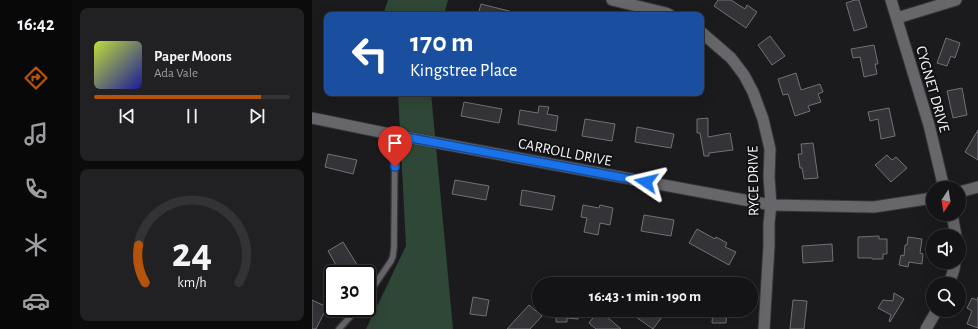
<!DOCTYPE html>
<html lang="en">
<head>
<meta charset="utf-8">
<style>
	body { margin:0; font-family:"Alegreya Sans",sans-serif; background:#212123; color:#f1f3f6; height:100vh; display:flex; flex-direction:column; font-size:15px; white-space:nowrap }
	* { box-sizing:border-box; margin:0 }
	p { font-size:13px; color:#9d9ea1 }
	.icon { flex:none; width:22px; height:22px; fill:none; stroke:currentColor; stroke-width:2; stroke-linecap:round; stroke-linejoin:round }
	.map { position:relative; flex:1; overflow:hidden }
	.side { display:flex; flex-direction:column; gap:8px; padding:8px; background:#0b0b0c; width:240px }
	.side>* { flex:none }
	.hud { position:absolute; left:12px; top:12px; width:380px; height:84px; border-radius:8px; box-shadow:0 4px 16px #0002,0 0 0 1px #333335; background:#1a4fa0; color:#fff; overflow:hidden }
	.needle { width:26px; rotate:192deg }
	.controls { position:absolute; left:614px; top:181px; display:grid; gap:8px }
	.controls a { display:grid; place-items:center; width:40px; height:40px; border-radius:50%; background:#141416; box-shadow:0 4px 16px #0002,0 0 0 1px #333335; font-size:20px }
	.speed { position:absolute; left:12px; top:265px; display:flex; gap:8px; font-size:20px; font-weight:700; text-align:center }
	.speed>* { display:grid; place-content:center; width:52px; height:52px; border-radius:50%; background:#141416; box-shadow:0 4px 16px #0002,0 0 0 1px #333335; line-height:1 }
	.speed .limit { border:2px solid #111; border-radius:6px; background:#fff; color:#111 }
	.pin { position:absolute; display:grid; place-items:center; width:34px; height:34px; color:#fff; margin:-41px -17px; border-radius:50% 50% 50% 0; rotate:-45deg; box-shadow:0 0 4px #0007 }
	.pin .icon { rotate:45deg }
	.me { position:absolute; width:44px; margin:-22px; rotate:280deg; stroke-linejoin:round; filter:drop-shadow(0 0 3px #0008) }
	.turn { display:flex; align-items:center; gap:14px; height:84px; padding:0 20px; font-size:18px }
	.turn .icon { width:52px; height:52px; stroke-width:2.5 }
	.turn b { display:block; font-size:28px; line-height:34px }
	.side .card { flex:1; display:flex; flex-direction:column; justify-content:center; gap:6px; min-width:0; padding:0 14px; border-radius:8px; background:#212123 }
	.side .dial { align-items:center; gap:0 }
	.dial svg { height:104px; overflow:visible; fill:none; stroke:#333335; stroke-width:7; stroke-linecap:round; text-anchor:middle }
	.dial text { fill:#f1f3f6; stroke:none }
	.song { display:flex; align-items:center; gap:12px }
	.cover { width:48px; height:48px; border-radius:6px; background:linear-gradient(135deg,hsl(70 70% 55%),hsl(240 70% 35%)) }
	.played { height:4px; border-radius:2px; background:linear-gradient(90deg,#b45309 85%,#333335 85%) }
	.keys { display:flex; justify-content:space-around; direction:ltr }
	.trip { position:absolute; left:220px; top:277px; width:226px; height:40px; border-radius:20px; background:#141416; box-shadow:0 4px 16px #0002,0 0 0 1px #333335; font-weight:700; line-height:40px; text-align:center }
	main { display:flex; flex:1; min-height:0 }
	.menu { display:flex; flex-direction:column; width:72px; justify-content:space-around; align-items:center; background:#080809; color:#9d9ea1 }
	.menu .icon { width:28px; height:28px }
	.menu .active { color:#b45309 }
	.menu b { font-size:18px; color:#f1f3f6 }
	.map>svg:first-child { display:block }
	.green { fill:#2f4736 }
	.building { fill:#343438; stroke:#717075 }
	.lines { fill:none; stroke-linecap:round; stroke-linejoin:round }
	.lane-casing { stroke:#363638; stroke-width:8 }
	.street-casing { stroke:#363638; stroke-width:13 }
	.lane { stroke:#67666a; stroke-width:5.5 }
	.street { stroke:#67666a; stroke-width:11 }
	.route-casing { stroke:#114b97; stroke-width:10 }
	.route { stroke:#1a73e8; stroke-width:7 }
	.labels { text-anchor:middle; stroke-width:4; stroke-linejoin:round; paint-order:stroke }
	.street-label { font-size:15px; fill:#f5f4f7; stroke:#121215 }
</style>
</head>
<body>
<main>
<nav class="menu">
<b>16:42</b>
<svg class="icon active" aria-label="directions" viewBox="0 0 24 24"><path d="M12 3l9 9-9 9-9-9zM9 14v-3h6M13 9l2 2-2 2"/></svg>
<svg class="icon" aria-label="music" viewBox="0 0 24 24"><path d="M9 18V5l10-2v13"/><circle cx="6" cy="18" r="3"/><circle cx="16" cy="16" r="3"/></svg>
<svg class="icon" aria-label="phone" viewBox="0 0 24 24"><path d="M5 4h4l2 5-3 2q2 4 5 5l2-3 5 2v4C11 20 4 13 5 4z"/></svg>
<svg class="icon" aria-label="climate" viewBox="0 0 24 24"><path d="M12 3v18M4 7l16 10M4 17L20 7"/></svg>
<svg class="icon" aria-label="car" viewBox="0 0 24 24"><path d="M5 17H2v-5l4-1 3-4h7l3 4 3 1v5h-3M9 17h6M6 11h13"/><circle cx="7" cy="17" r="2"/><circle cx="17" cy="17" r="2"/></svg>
</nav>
<section class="side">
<div class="card">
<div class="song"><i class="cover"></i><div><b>Paper Moons</b><p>Ada Vale</p></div></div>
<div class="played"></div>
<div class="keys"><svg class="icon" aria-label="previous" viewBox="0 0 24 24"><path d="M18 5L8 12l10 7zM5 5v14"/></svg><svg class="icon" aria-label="pause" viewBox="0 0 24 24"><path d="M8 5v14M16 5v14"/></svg><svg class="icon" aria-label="next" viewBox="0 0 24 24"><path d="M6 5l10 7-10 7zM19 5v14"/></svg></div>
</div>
<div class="card dial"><svg viewBox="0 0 100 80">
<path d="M14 69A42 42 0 1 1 86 69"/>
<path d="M14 69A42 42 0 0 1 9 40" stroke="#b45309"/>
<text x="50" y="56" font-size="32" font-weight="700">24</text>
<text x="50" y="72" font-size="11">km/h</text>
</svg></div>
</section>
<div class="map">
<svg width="666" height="329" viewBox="0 0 666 329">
	<rect width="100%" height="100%" fill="#1b1b1e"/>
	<g class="green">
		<polygon points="76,0 136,0 132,15 71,15"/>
		<polygon points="86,93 119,93 141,329 54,329 94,246"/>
	</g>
	<g class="building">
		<polygon points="406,0 419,0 433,9 435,5 445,12 434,28 402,6"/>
		<polygon points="543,0 547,0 555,27 542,31 534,3"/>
		<polygon points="169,4 201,12 201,15 166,15"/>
		<polygon points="458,36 473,56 460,65 446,45"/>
		<polygon points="634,38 648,43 643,58 639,56 635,66 625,63"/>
		<polygon points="562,45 566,64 563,64 565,74 552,77 548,57 541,58 539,49"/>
		<polygon points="484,73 489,90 508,84 511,92 506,94 509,102 496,106 498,111 483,116 476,94 471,95 466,79"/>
		<polygon points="650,88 655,115 641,118 635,91"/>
		<polygon points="152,102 190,109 187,123 149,116"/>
		<polygon points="227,106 237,107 235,114 246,116 244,131 206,124 208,110 226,113"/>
		<polygon points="577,108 583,136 569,139 566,119 558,121 556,112"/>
		<polygon points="396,118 396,137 418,133 421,150 397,153 397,156 392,156 388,133 385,133 385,119"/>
		<polygon points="273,119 303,124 300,141 270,136"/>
		<polygon points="325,127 362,134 359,148 323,142"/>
		<polygon points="666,130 666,160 653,152"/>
		<polygon points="501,143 506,178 492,179 490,168 488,168 486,154 490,154 489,144"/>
		<polygon points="16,154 45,160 41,174 13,167"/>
		<polygon points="575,155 580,160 584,157 595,168 579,182 563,165"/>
		<polygon points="143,180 177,186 174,200 140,194"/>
		<polygon points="210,190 243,196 240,210 208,205"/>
		<polygon points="271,205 287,208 288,205 301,208 298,225 288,223 286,235 272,232 275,218 269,217"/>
		<polygon points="332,215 362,220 359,236 329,231"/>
		<polygon points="385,229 403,239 404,237 415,243 413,247 424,252 417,265 377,243"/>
		<polygon points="567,236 567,239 575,239 575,254 571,254 571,259 560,259 560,258 546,258 546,237"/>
		<polygon points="596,237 610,239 608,253 611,254 610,264 597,262 596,267 587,265 589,255 592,256 593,245 595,245"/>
		<polygon points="31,242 47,268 36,274 29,274 16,251"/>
		<polygon points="520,244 521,261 491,263 490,246"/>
		<polygon points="582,293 592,299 578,322 577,321 579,315 566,308 571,300 581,301"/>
		<polygon points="161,297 177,300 174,316 158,314"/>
		<polygon points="666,297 666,328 655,324 660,311 655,308 660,298 665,300"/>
		<polygon points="0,300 15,307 4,329 0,329"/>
		<polygon points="481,300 495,301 492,329 478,329"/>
		<polygon points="217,305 230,316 218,329 195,329"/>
		<polygon points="244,310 266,310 266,319 255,318 255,322 244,322"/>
		<polygon points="287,310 309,329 284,329 277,323"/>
		<polygon points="329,310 342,310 350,317 341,329 324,317"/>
		<polygon points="401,310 415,310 414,323 400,323"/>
	</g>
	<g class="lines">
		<g class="lane-casing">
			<g id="lane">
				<polyline points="55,296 79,261 81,256 82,247 83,135"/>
				<polyline points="27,329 46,308"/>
			</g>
		</g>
		<g class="street-casing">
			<g id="street">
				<polyline points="300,0 354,13 358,15"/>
				<polyline points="579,0 617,125 632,188"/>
				<polyline points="585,18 644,0"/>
				<polyline points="389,32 419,58 432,75 441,92 451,119 458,149 457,177 459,205 457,223 457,246 452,329"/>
				<polyline points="0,118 83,135 459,205 562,207 621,198"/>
				<polyline points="647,192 666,187"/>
				<polyline points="640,214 644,236"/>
				<polyline points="637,284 642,269 643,262"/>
				<polyline points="614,329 625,310"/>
			</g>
		</g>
		<use href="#lane" class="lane"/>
		<use href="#street" class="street"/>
	</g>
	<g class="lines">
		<g class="route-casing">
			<polyline id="route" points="83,167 83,135 334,182"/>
		</g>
		<use href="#route" class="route"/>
	</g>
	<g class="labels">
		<g class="street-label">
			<text transform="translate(621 89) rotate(74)" y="5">CYGNET DRIVE</text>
			<text transform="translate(253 152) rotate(11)" y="5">CARROLL DRIVE</text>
			<text transform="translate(441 181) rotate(-91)" y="5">RYCE DRIVE</text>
		</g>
	</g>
</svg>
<div class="controls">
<a><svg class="needle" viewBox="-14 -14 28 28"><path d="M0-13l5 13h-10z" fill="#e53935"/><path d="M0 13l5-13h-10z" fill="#9d9ea1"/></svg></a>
<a><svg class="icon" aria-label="sound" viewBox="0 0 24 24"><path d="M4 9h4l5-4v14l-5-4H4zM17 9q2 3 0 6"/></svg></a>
<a><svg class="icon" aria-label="search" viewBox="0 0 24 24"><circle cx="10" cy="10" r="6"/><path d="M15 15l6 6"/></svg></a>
</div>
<div class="speed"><div class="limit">30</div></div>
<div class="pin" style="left:83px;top:167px;background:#d93025"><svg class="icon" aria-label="arrive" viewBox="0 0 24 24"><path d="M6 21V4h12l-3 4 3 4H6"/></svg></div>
<svg class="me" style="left:334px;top:182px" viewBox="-20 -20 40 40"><path d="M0-17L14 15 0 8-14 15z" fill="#1a73e8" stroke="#fff" stroke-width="4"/></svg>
<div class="trip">16:43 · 1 min · 190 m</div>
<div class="hud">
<div class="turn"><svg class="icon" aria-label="left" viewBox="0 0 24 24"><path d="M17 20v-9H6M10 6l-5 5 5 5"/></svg><div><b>170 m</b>Kingstree Place</div></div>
</div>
</div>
</main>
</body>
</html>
